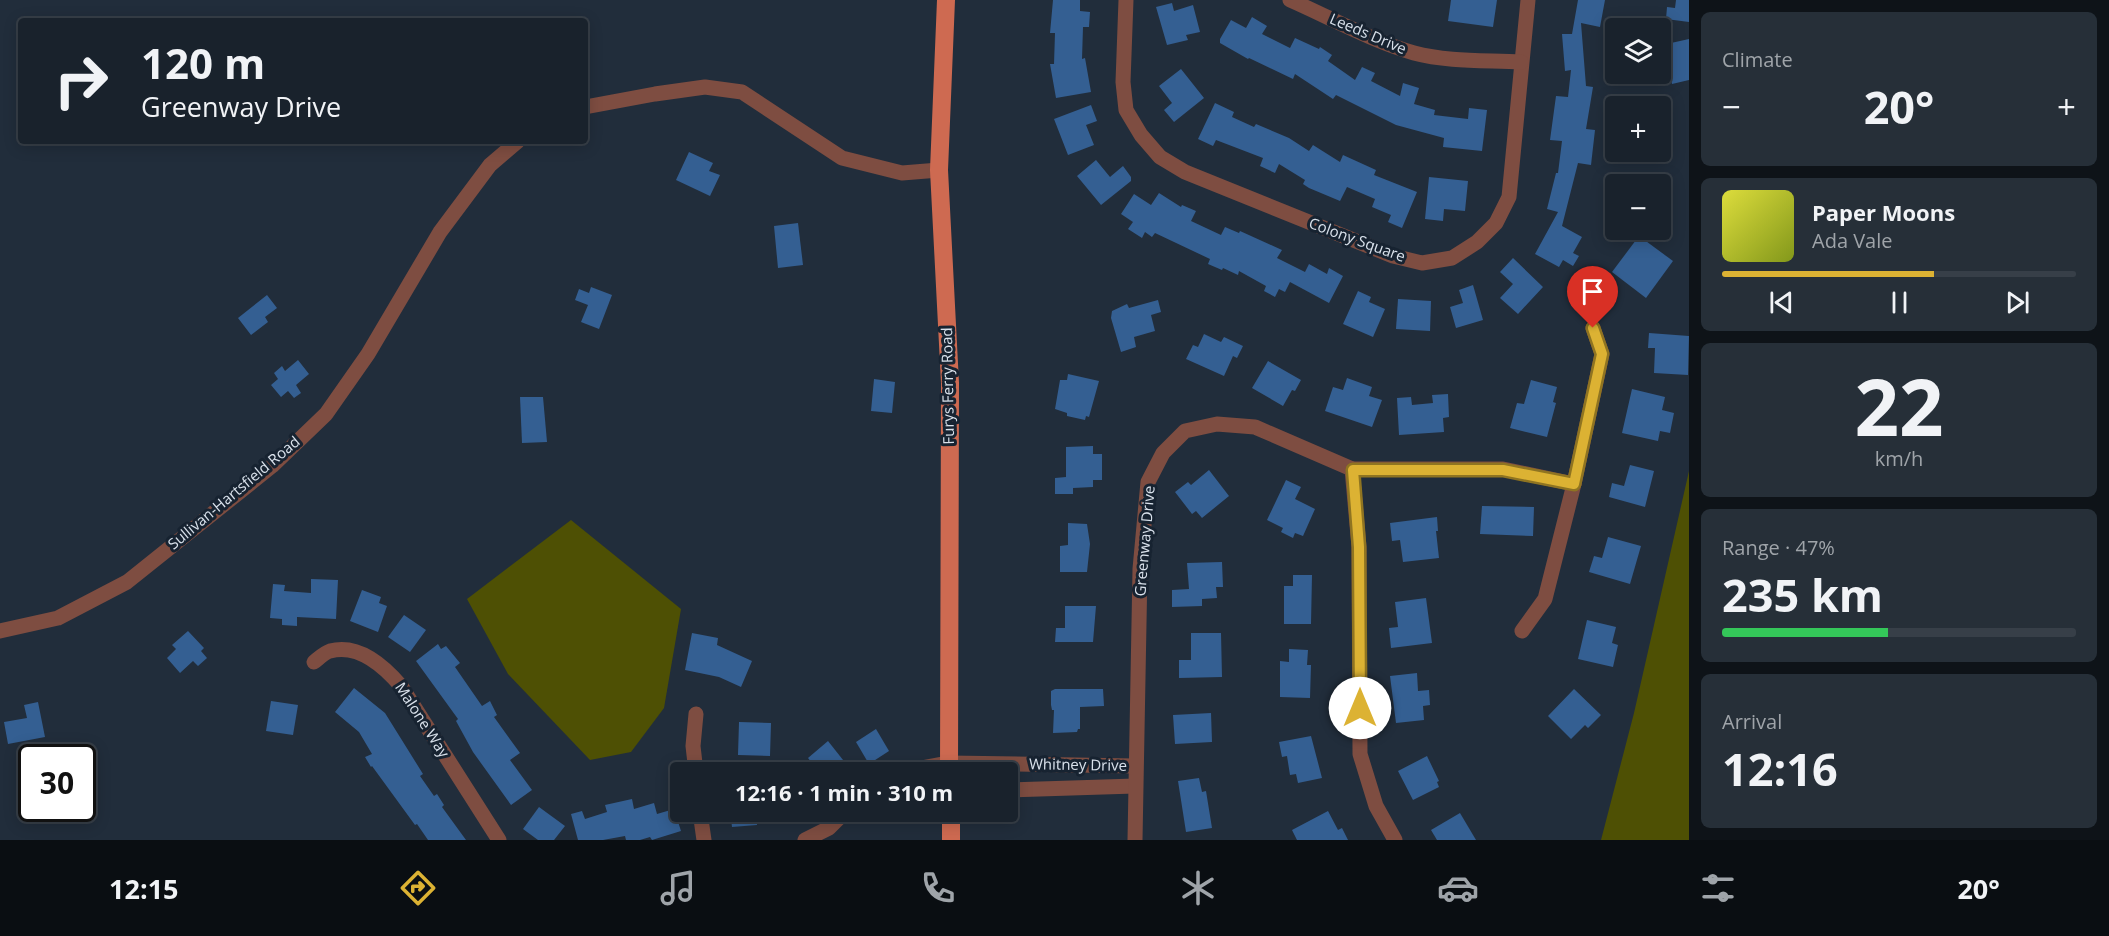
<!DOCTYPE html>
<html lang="en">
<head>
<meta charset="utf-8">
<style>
	body { margin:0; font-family:"Open Sans",sans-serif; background:#262f38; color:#f1f3f6; height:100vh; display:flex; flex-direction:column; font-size:22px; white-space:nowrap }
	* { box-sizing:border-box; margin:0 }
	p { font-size:20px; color:#9fa4a9 }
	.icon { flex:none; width:33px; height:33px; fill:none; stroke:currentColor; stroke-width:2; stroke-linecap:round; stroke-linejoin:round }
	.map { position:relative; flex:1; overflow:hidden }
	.details { display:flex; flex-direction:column; gap:12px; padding:12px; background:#0e1318; width:420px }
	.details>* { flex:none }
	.hud { position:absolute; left:18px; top:18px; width:570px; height:126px; border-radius:6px; box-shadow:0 3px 15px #0003,0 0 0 2px #373f48; background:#19222c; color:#f1f3f6; overflow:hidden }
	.fabs { position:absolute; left:1605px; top:18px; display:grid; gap:12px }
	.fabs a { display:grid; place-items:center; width:66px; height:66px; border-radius:6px; background:#19222c; box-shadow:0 3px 15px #0003,0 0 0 2px #373f48; font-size:30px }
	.speed { position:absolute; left:18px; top:744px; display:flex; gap:12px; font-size:30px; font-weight:700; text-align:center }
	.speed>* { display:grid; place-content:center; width:78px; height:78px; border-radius:50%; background:#19222c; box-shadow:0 3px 15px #0003,0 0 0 2px #373f48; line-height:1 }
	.speed .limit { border:3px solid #111; border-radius:9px; background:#fff; color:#111 }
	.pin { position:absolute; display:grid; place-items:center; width:51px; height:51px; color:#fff; margin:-62px -26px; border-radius:50% 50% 50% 0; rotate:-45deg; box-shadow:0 0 6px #0007 }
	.pin .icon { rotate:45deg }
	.me { position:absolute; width:66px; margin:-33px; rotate:0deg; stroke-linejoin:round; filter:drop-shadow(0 0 4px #0008) }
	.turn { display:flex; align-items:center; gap:21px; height:126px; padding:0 24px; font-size:27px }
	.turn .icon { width:78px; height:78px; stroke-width:2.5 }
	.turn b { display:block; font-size:42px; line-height:51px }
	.big { font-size:45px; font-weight:700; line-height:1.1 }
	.details .tile { flex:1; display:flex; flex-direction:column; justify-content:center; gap:9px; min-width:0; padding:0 21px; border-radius:9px; background:#262f38 }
	.details .dial { align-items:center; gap:0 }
	.dial b { font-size:78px; line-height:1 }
	.song { display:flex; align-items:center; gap:18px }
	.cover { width:72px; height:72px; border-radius:9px; background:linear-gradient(135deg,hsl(60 70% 55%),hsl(70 70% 35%)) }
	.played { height:6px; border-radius:3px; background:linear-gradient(90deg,#dcb233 60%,#373f48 60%) }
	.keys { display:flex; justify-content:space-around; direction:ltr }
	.heat { display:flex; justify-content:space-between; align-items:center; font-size:33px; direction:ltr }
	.charge { height:9px; border-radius:4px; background:linear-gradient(90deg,#34c759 47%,#373f48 0) }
	.trip { position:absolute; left:670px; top:762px; width:348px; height:60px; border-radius:6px; background:#19222c; box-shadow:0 3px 15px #0003,0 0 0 2px #373f48; font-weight:700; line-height:60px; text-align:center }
	.dock { display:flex; height:96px; justify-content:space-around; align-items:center; background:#0a0e12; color:#9fa4a9 }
	.dock .icon { width:42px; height:42px }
	.dock .on { color:#dcb233 }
	.dock b { font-size:27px; color:#f1f3f6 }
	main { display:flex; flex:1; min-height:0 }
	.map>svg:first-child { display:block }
	.green { fill:#4e5004 }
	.building { fill:#345f92 }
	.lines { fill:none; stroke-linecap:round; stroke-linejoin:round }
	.minor { stroke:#7e4d41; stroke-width:15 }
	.major { stroke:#ce6a51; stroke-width:18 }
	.route-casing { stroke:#8f7421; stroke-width:15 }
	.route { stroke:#dcb233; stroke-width:10 }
	.labels { text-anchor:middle; stroke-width:6; stroke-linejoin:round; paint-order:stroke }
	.street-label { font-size:15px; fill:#dae2ec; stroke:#172331 }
</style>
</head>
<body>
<main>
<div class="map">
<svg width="1689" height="840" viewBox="0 0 1689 840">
	<rect width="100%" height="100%" fill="#212d3b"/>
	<g class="green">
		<polygon points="1689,471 1689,840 1601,840 1634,713"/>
		<polygon points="571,520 681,609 664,708 631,752 590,760 508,674 467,599"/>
	</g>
	<g class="building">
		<polygon points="1053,0 1080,0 1080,11 1090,12 1089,27 1083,27 1082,59 1085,58 1091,92 1056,98 1050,64 1054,64 1055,33 1050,33"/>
		<polygon points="1451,0 1497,0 1493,27 1448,21"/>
		<polygon points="1578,0 1605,0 1600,27 1581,23 1586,86 1593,87 1586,129 1595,130 1591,165 1578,163 1562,226 1582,237 1573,253 1579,256 1573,266 1563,260 1559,267 1535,254 1558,212 1547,209 1556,173 1558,173 1562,141 1550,140 1556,96 1568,97 1571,70 1565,71 1562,34 1572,34"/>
		<polygon points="1676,0 1689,0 1689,22 1666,19 1667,7 1675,8"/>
		<polygon points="1172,3 1174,11 1193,5 1200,32 1186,35 1188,40 1167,45 1156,7"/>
		<polygon points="1252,17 1267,26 1262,34 1290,48 1295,38 1319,49 1320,47 1332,55 1328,61 1355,80 1362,67 1375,73 1371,81 1400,96 1403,83 1419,88 1414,104 1435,110 1434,115 1468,119 1469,108 1487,110 1482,151 1443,147 1444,138 1396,125 1336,95 1333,99 1295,74 1293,79 1249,58 1248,59 1220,43 1220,39 1231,20 1246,28"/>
		<polygon points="1689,39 1689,80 1672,84 1662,45"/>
		<polygon points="1181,69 1204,98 1174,122 1164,110 1172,103 1159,86"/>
		<polygon points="1215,103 1234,112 1232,117 1254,127 1256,124 1289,138 1309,151 1313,145 1340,162 1343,155 1376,170 1374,175 1417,192 1402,228 1388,222 1391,215 1372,207 1375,199 1347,187 1340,201 1309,188 1303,184 1305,180 1279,164 1275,173 1260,166 1263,158 1216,140 1213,146 1198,139"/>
		<polygon points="1091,105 1097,121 1086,125 1094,145 1068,155 1054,119"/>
		<polygon points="689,152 713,163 709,171 720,175 710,196 676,180"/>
		<polygon points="1096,160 1110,177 1123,166 1131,177 1131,181 1101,205 1077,176"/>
		<polygon points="1429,177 1468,181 1465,211 1444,209 1443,221 1425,219"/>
		<polygon points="1159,193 1181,207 1182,205 1196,211 1191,221 1221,235 1225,227 1239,233 1240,231 1282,250 1277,258 1305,272 1309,264 1327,274 1329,268 1343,276 1329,303 1290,282 1285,292 1279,289 1275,297 1264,291 1266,286 1239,271 1238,275 1223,268 1222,270 1208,264 1210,259 1155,233 1152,237 1145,232 1142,238 1128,229 1133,222 1121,214 1134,194 1151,205"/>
		<polygon points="798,223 803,265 778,268 774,226"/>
		<polygon points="1639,236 1673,261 1646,298 1612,272"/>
		<polygon points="1513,258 1543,287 1518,314 1500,298 1513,284 1500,272"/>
		<polygon points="1473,285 1483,320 1456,328 1450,307 1463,303 1459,290"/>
		<polygon points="591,287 612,295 599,329 581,322 588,305 575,300 579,289 589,293"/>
		<polygon points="1358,291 1371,297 1369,302 1385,309 1373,337 1343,324"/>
		<polygon points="267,295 277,308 265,317 268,322 251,335 238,318"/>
		<polygon points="1398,299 1431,301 1430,331 1396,329"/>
		<polygon points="1158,300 1161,312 1151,315 1155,331 1134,337 1136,347 1121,352 1111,318 1112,311 1127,304 1129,308"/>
		<polygon points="1649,333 1689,336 1688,375 1654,373 1655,348 1648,348"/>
		<polygon points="1204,334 1221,342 1224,337 1243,346 1237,358 1233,356 1224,376 1186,359 1193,345 1198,347"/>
		<polygon points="298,360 309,374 296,385 301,393 294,398 288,391 281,397 271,385 278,379 274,373 282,366 285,371"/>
		<polygon points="1268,361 1301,380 1295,391 1292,390 1283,406 1252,388"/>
		<polygon points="1068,374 1099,381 1089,417 1086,416 1085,420 1067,416 1067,413 1055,409 1060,380 1067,380"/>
		<polygon points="1347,378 1372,387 1369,396 1382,400 1372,427 1325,411 1333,387 1343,390"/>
		<polygon points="874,379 895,382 892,413 871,411"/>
		<polygon points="1531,380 1557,387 1553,402 1556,403 1547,437 1510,428 1517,403 1524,404"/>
		<polygon points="1632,389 1665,397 1662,410 1674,413 1670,433 1660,431 1658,441 1622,433"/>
		<polygon points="1448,394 1449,417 1443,418 1444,432 1399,435 1397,398 1411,397 1412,405 1433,403 1432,395"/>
		<polygon points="520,397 543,397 547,442 522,443"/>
		<polygon points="1093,446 1093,454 1102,454 1102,480 1093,480 1093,487 1073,488 1073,494 1055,494 1055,478 1066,477 1066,447"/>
		<polygon points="1630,465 1654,471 1645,507 1609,497 1612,483 1624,486"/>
		<polygon points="1209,470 1229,496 1202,518 1196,511 1192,514 1175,492 1188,482 1191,485"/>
		<polygon points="1286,480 1301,487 1295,499 1315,509 1303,536 1295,533 1293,538 1281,532 1283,528 1267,520"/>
		<polygon points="1482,506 1534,507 1533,536 1480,534"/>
		<polygon points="1437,517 1438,531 1436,531 1439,558 1403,562 1400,540 1392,541 1390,523"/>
		<polygon points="1068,523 1087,524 1090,544 1087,572 1060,572 1060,546 1068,545"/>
		<polygon points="1608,537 1641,546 1630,584 1589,572 1594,556 1602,558"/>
		<polygon points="1222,562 1223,587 1216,587 1217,598 1202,599 1202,606 1172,607 1172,590 1189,589 1187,563"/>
		<polygon points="1293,575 1312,575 1311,624 1284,624 1284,586 1293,586"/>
		<polygon points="311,579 338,580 336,619 297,617 297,626 282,625 282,619 270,618 273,584 285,585 284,591 311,593"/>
		<polygon points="362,590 381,597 379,603 387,606 378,632 350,621"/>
		<polygon points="1426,598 1432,643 1391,648 1389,628 1398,627 1395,602"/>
		<polygon points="1065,606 1096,606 1093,642 1055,642 1056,628 1065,628"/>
		<polygon points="404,615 426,630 410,652 388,637"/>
		<polygon points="1587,620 1616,627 1612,643 1618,645 1613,667 1578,659"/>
		<polygon points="188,631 204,648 201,651 207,658 198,666 193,661 180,673 167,658 176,649 172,645"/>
		<polygon points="692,633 718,638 717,645 752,661 741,687 719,677 685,670"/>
		<polygon points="1191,633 1221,633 1222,677 1179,678 1179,660 1191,660"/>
		<polygon points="438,644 441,649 446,646 460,663 455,667 482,706 490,701 497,715 494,717 520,753 510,760 532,790 511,805 473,752 456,721 458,719 416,661"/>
		<polygon points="1289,649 1308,650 1307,665 1311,665 1310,698 1280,697 1280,661 1289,662"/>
		<polygon points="1417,673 1418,691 1429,690 1430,705 1423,706 1424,720 1396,723 1390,676"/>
		<polygon points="354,688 385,713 423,774 420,776 434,796 437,794 444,805 442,807 466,840 428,840 417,824 415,825 372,766 371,767 365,757 372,754 359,732 335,712"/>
		<polygon points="1055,689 1103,689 1104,706 1080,707 1080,729 1078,729 1077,732 1053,733 1054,710 1052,710 1051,705 1051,691"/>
		<polygon points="1574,689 1601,715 1588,728 1585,725 1571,739 1548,716"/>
		<polygon points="271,701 298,705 293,735 266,731"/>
		<polygon points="38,702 45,737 8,744 4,722 27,718 24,705"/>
		<polygon points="1211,713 1212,742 1175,744 1173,715"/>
		<polygon points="739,722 771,723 770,756 738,755"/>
		<polygon points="876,729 889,751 869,764 856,742"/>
		<polygon points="1311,736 1322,778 1298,783 1296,774 1290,775 1287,756 1282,757 1279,742"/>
		<polygon points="828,741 847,765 837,772 819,772 808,758"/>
		<polygon points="1427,756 1439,781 1437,782 1439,787 1413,800 1398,771"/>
		<polygon points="1199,778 1202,792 1206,791 1212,828 1186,832 1178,781"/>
		<polygon points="632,799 634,809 654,803 657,814 674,809 681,831 652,840 650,837 640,840 626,840 625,836 603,840 578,840 571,814 582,811 585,819 607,812 605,805"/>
		<polygon points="539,807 565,826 554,840 538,840 523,829"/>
		<polygon points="1328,811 1338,830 1342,828 1348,840 1297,840 1292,830"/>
		<polygon points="730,812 756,812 757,825 732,827"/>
		<polygon points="1460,813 1476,840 1437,840 1431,830"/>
	</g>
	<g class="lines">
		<g class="minor">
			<polyline points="1126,0 1123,82 1126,110 1141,135 1160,157 1185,172 1393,256 1422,263 1452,258 1477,242 1496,223 1509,197 1528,0"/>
			<path d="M1290,0C1331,18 1372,41 1414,53C1448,62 1486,60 1521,62"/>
			<polyline points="585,107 655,94 705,87 742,92 842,158 902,173 939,170"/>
			<polyline points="1352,469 1503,469 1574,484"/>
			<polyline points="0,631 58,618 127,582 272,466 326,414 368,354 440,232 490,165 518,141"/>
			<polyline points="1522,631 1545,599 1574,484 1602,354 1593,328"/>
			<path d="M314,662C319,658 324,653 330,651C359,643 384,666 401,686L499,840"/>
			<polyline points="696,772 693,746 696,714"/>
			<polyline points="900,772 949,763 1135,766"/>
			<polyline points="1008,790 1135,786"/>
			<polyline points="700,812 704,840"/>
			<polyline points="805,840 829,828 845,812"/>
			<polyline points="1135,840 1140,569 1148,482 1163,453 1185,431 1217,424 1255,427 1352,469 1359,547 1360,754 1376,806 1395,840"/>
		</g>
		<g class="major">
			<polyline points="946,0 939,170 950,383 949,772"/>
			<polyline points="951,812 951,840"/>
		</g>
	</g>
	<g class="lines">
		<g class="route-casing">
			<polyline id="route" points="1360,708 1359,547 1353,470 1503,470 1574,484 1602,354 1593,328"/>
		</g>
		<use href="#route" class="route"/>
	</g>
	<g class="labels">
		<g class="street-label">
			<text transform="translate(1368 34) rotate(23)" y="5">Leeds Drive</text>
			<text transform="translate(1357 240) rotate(20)" y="5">Colony Square</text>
			<text transform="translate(948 386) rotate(-91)" y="5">Furys Ferry Road</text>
			<text transform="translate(234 493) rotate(-40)" y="5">Sullivan-Hartsfield Road</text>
			<text transform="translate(1145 541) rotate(-85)" y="5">Greenway Drive</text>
			<text transform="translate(422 720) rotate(57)" y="5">Malone Way</text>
			<text transform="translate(1078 765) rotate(1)" y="5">Whitney Drive</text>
		</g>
	</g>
</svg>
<div class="fabs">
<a><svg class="icon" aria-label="layers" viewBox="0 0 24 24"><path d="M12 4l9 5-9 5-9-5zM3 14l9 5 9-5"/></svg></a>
<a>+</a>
<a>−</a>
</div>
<div class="speed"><div class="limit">30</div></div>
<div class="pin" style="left:1593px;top:328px;background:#d93025"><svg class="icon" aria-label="arrive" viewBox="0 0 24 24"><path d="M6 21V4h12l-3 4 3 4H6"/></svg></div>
<svg class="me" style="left:1360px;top:708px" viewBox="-20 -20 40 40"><circle r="19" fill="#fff"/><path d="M0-13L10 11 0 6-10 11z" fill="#dcb233"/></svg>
<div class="trip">12:16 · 1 min · 310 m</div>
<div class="hud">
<div class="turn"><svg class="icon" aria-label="right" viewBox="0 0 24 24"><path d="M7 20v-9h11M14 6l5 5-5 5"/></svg><div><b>120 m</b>Greenway Drive</div></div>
</div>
</div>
<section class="details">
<div class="tile"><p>Climate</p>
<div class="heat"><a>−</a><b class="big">20°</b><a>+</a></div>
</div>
<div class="tile">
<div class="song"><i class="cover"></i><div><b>Paper Moons</b><p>Ada Vale</p></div></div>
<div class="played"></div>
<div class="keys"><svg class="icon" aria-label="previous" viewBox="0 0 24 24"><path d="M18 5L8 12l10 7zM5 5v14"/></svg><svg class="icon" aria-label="pause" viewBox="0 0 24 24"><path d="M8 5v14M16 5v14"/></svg><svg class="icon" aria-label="next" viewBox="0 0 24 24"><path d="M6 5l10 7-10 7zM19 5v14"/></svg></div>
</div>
<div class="tile dial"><b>22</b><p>km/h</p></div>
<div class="tile"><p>Range · 47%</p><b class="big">235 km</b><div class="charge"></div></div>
<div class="tile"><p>Arrival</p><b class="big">12:16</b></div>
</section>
</main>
<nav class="dock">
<b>12:15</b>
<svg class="icon on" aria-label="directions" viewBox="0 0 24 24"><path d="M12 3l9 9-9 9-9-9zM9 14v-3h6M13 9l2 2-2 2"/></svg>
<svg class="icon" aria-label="music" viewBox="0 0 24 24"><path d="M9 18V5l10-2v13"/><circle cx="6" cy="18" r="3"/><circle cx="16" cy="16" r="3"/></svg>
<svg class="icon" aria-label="phone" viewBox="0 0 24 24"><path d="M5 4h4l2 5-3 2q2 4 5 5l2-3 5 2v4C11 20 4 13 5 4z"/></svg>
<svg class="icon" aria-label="climate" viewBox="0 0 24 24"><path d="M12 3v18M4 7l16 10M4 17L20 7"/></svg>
<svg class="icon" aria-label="car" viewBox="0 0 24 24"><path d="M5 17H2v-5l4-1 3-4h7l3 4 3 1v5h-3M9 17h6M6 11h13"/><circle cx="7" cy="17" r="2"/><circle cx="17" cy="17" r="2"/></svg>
<svg class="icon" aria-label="filters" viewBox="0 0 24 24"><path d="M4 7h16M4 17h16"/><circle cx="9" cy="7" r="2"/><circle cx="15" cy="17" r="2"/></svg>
<b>20°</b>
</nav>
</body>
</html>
